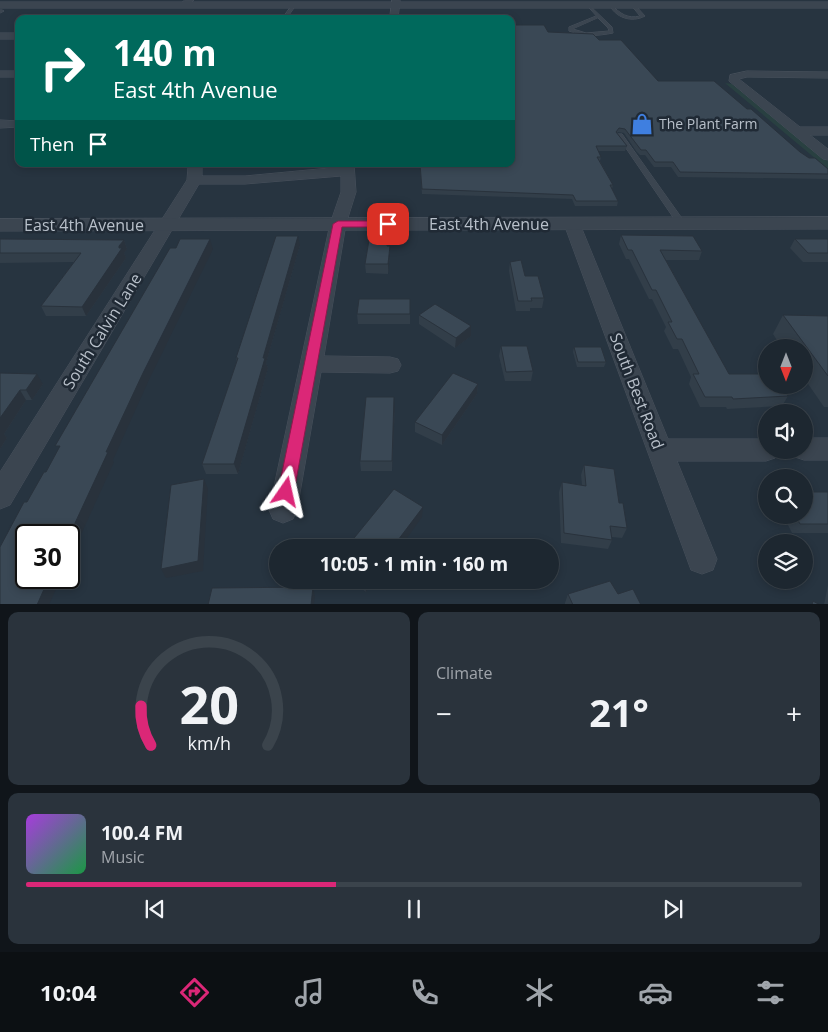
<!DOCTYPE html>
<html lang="en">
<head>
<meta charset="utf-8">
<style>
	body { margin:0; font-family:"Open Sans",sans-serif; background:#2a333c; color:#f1f3f6; height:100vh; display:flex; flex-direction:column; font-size:19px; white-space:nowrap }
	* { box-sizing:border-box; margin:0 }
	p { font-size:16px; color:#a0a5ab }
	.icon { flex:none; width:28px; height:28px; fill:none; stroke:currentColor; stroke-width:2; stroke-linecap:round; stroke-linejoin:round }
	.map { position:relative; height:604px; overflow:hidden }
	.panel { display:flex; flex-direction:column; gap:8px; padding:8px; background:#10151a; flex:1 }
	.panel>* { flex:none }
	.hud { position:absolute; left:15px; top:15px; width:500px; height:152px; border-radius:10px; box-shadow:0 2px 8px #0003,0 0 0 1px #3b444c; background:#00695c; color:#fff; overflow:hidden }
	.needle { width:32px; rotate:180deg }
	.buttons { position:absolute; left:758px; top:339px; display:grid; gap:10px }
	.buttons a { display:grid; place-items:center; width:55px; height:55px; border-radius:50%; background:#1d2730; box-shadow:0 2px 8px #0003,0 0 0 1px #3b444c; font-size:25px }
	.speed { position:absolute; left:15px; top:524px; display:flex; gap:10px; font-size:25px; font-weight:700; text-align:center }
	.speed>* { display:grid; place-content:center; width:65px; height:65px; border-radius:50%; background:#1d2730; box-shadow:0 2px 8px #0003,0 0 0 1px #3b444c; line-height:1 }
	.speed .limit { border:2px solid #111; border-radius:8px; background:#fff; color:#111 }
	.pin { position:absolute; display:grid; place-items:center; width:42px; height:42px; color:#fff; margin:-21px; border-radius:10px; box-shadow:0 2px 8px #0006 }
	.me { position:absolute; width:55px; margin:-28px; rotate:11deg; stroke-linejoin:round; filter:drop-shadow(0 0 4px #0008) }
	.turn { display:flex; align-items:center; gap:18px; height:105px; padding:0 15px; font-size:22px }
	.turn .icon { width:65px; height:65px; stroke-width:2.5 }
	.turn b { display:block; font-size:35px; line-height:42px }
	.then { display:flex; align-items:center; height:48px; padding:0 15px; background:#0003; gap:10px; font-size:19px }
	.big { font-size:38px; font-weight:700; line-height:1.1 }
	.panel .widget { flex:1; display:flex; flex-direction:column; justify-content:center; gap:8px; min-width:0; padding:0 18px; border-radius:10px; background:#2a333c }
	.panel .dial { align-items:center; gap:0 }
	.dial svg { height:130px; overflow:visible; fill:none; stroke:#3b444c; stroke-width:7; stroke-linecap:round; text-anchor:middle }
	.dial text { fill:#f1f3f6; stroke:none }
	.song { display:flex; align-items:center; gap:15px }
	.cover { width:60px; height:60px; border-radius:8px; background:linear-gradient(135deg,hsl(280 70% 55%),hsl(140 70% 35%)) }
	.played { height:5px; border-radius:2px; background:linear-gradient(90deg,#db2777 40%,#3b444c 40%) }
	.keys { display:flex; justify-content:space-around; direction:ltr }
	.heat { display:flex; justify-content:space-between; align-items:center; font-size:28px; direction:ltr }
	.panel .tiles { flex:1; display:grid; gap:8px; grid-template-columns:1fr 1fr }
	.widget:last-child { grid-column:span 2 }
	.trip { position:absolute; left:269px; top:539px; width:290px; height:50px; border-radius:25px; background:#1d2730; box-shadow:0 2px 8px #0003,0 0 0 1px #3b444c; font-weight:700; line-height:50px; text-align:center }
	.menu { display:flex; height:80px; justify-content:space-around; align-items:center; background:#0c1013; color:#a0a5ab }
	.menu .icon { width:35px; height:35px }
	.menu .on { color:#db2777 }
	.menu b { font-size:22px; color:#f1f3f6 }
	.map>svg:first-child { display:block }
	.green { fill:#294041 }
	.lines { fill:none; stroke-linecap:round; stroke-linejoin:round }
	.service-casing { stroke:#48515c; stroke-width:1 }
	.minor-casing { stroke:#48515c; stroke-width:1 }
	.tertiary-casing { stroke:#48515c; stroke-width:1 }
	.service { fill:#3b4550; fill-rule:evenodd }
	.minor { fill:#3b4550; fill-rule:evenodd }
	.tertiary { fill:#3b4550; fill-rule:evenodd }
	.wall { fill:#323e49 }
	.shaded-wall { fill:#29323c }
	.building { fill:#3a4855; stroke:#29323c }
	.route { fill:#db2777; stroke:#8e194d }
	.labels { text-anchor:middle; stroke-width:5; stroke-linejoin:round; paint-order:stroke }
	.far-poi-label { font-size:14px; fill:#b8c0ca; stroke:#202a35; text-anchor:start }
	.street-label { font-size:16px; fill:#b8c0ca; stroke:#202a35 }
</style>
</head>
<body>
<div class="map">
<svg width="828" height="605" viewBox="0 0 828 605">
	<rect width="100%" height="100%" fill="#273440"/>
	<polygon class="green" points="725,83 732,84 828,161 828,169"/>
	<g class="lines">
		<g class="service-casing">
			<g id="service">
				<polygon points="293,4 296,5 289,15 298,19 292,19 285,15"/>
				<path d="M586,4H588L612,27L613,33C597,36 584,37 569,31V27L596,16ZM598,18L608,28L609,31L586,33L573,29Z"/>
				<path d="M609,4H611C620,14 628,19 640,16L631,5L634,4L645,16C632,23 615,18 609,4Z"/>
				<polygon points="0,10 2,10 4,11 0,13"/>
				<polygon points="618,134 622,134 686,224 685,226 679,226 617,135"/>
			</g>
		</g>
		<g class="minor-casing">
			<g id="minor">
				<polygon points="185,0 194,0 187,7 181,7 180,5"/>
				<polygon points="392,0 400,0 398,19 390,19"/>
				<rect x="0" y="33" width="19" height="6"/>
				<rect x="0" y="71" width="19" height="6"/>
				<polygon points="747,71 828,72 828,78 747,77 739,79 800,127 828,127 828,135 810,135 828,149 828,160 823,159 729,81 730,75"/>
				<polygon points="0,120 19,121 19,127 0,128"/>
				<polygon points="186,164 200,164 202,167 202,176 245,176 340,167 340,164 354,164 356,192 346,224 324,356 390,357 398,359 401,365 398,371 390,373 321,372 297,510 293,519 283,523 273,519 269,510 330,224 341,192 341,176 245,184 199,184 10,505 0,509 0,472 187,180 188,167"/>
				<polygon points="572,219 578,220 580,224 668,439 766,439 766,450 779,450 775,458 766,461 677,461 717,559 713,570 702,574 691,570 687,559 564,224 566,220"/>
				<polygon points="804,438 828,438 828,460 804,460 795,457 791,450 804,450"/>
			</g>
		</g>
		<g class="tertiary-casing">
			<g id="tertiary">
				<rect x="0" y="2" width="828" height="6"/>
				<polygon points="828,217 828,229 0,231 0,219"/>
			</g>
		</g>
		<use href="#service" class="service"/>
		<use href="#minor" class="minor"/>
		<use href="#tertiary" class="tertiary"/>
	</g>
	<g class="wall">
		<polygon points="516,25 548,32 599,40 658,81 747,109 800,152 809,158 828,169 828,179 678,177 671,167 654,167 645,155 640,155 636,151 624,133 618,132 617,133 627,146 625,151 598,151 601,157 600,161 613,185 612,189 618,201 617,206 575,206 572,199 422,194 420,164"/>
		<polygon points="388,235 388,246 390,246 390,256 388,274 366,273 365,264"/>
		<polygon points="621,235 702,251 699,260 666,260 729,374 788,396 782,406 727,409 726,407 700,407 689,384 691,377 678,349 673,349 664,331 666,327 652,299 649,299 629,259 626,259 619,244"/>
		<polygon points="0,239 124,240 127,249 124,253 126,258 86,316 46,316 41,306 74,262 0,263"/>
		<polygon points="795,239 828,239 828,262 803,262 790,248"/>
		<polygon points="300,245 266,363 268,368 238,474 206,474 202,464 237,362 236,358"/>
		<polygon points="510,262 525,276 544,298 542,308 530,308 530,311 516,311 509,271"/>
		<polygon points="410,299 410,324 358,324 357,314"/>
		<polygon points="419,315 471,326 471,336 455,348 419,324"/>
		<polygon points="783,315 828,316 828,407 824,407 804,378 804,348 782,348 773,334"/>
		<polygon points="501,346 533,371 531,381 505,381 499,356"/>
		<polygon points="574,347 606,362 604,367 577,367 573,352"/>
		<polygon points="0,373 43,384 32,400 26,400 4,434 7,438 0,449"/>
		<polygon points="478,384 477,394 442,445 415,432 415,422"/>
		<polygon points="395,406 392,471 361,471 360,461"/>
		<polygon points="584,465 619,503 627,528 622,538 612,537 612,540 608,549 561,543 559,492 562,482 582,485 581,475"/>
		<polygon points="828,492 828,533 792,533 783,515 804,515"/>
		<polygon points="351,580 375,580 366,592"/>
		<polygon points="828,585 828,605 824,605"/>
		<polygon points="568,594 618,594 641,605 565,605 565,603"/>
	</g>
	<g class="shaded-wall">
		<polygon points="298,236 300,245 266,363 268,368 238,474 234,464 263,358"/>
		<polygon points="210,239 213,249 148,382 113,460 114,462 69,561 69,536 106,452 143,373"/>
		<polygon points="124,240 127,249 124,253 126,258 86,316 82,307 119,248 119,246"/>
		<polygon points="390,246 390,256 388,274 388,264"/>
		<polygon points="471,326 471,336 455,348 456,338"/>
		<polygon points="37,374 43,384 32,400 26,390"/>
		<polygon points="478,384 477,394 442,445 442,435"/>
		<polygon points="20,390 26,400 4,434 7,438 0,449 0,418"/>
		<polygon points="394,397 395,406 392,471 392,461"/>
		<polygon points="204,479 208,489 203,571 166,578 161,569"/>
		<polygon points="423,507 422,517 400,548 392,548"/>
		<polygon points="49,578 61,578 49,605 37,605"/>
		<polygon points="367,580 375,580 366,592 365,583"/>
		<polygon points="313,587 315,596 314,605 311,605"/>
	</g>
	<g class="building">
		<polygon points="511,22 515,22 516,25 544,25 548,32 593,34 599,40 621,40 658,81 714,81 747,109 751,109 800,152 809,158 815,158 828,169 828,174 680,172 673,162 655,162 646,150 641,150 625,129 619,128 616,132 627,146 596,146 601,157 597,157 613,185 610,185 618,201 576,201 573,195 422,189 420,164 511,164"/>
		<polygon points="370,234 388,235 387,246 390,246 388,264 365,264"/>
		<polygon points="621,235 693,236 702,251 660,250 729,374 766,374 766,385 781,385 788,396 733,399 732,397 705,397 693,374 699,374 682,339 677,339 668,322 672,322 656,290 652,290 632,250 628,250"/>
		<polygon points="276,236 298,236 263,358 265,358 234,464 202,464 238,358 236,358"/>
		<polygon points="0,239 124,240 119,246 119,248 122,248 82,307 41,306 81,253 0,253"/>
		<polygon points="180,239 210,239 143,373 106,452 108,452 69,536 69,535 26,535 26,578 49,578 37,605 0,605 0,547 24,502 27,502 44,472 46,472 60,446 55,446 170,248 176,248"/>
		<polygon points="795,239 828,239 828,253 808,253"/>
		<polygon points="521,260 525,276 538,276 544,298 531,298 532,301 518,301 510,262"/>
		<polygon points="359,299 410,299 410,314 357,314"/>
		<polygon points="435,304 471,326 456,338 419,315"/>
		<polygon points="783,315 828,316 828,376"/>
		<polygon points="501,346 527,346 533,371 506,372"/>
		<polygon points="574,347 601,347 606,362 578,362"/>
		<polygon points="0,373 37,374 26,390 20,390 0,418"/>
		<polygon points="453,373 478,384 442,435 415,422"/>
		<polygon points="366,397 394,397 392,461 360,461"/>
		<polygon points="584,465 614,469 619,503 623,503 627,528 610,526 612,540 564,533 562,482 586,486"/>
		<polygon points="204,479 198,561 161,569 171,485"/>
		<polygon points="394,489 423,507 392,548 346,548"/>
		<polygon points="804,492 828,492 828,524 800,524 795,515 804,515"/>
		<polygon points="610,581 618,594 633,589 641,605 573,605 568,594"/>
		<polygon points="313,587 311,605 208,605 212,588"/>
		<polygon points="813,601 820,605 812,605"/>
	</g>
	<polygon class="route" points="338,221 388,221 393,224 388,227 342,227 294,492 292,497 286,499 281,497 278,492 333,224"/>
	<defs>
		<g id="shop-bare" transform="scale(1.725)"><path d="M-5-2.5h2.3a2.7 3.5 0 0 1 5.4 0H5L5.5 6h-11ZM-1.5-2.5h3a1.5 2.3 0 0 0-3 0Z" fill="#3f7fe0" stroke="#202a35" stroke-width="2.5" paint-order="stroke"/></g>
	</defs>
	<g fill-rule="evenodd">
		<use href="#shop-bare" x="642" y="124"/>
	</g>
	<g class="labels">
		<g class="far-poi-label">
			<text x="659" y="129">The Plant Farm</text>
		</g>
		<g class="street-label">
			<text x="489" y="230">East 4th Avenue</text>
			<text x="84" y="231">East 4th Avenue</text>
			<text transform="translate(102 331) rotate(-58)" y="6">South Calvin Lane</text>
			<text transform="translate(637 391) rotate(69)" y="6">South Best Road</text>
		</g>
	</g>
</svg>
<div class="buttons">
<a><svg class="needle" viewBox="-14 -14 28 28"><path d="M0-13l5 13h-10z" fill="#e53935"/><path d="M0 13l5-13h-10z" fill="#a0a5ab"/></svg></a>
<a><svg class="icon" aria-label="sound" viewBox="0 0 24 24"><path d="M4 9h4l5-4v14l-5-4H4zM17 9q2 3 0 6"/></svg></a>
<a><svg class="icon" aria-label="search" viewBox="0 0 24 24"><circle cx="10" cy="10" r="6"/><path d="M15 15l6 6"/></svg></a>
<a><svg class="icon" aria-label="layers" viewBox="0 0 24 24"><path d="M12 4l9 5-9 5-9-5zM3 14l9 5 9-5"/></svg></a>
</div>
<div class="speed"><div class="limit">30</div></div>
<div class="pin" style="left:388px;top:224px;background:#d93025"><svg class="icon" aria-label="arrive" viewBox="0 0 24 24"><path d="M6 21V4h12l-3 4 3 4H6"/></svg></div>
<svg class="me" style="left:286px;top:492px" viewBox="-20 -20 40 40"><path d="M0-17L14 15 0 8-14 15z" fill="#db2777" stroke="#fff" stroke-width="4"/></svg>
<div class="trip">10:05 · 1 min · 160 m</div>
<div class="hud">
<div class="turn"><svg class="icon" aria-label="right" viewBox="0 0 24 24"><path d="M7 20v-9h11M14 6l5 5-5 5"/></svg><div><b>140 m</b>East 4th Avenue</div></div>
<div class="then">Then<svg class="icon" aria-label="arrive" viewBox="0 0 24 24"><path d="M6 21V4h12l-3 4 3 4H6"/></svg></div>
</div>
</div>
<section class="panel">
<div class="tiles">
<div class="widget dial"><svg viewBox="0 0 100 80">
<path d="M14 69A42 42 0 1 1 86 69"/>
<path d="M14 69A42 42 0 0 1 8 45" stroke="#db2777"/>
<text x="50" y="56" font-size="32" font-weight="700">20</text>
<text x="50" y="72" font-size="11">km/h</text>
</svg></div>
<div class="widget"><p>Climate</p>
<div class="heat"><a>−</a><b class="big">21°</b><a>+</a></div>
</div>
<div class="widget">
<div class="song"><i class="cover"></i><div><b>100.4 FM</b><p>Music</p></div></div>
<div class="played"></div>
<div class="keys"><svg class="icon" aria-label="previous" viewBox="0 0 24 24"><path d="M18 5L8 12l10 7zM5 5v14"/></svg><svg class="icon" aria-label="pause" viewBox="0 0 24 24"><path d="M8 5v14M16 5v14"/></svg><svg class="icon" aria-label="next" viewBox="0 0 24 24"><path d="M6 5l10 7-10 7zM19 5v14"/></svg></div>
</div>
</div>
</section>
<nav class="menu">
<b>10:04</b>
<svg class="icon on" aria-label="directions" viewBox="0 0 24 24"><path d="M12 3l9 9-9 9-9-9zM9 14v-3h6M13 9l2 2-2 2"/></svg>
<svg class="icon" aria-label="music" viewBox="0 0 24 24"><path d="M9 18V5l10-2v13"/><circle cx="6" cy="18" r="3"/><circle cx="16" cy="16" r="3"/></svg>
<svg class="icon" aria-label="phone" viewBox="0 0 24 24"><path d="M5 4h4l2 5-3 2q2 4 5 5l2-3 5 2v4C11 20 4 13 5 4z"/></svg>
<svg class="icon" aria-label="climate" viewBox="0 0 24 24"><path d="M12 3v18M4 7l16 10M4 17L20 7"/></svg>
<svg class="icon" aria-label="car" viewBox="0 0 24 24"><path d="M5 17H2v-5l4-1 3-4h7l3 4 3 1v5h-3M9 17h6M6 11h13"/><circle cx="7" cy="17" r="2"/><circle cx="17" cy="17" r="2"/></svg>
<svg class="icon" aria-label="filters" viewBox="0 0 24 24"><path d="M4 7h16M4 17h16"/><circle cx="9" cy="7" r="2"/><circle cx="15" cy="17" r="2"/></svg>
</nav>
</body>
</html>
